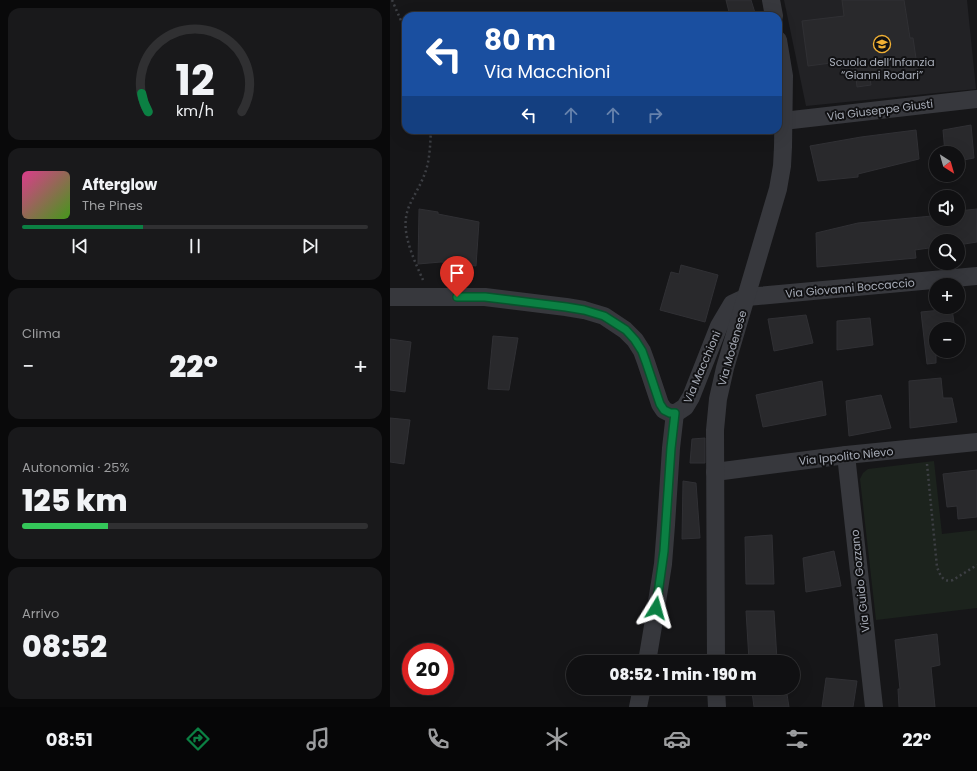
<!DOCTYPE html>
<html lang="it">
<head>
<meta charset="utf-8">
<style>
	body { margin:0; font-family:Poppins,sans-serif; background:#19191b; color:#f1f3f6; height:100vh; display:flex; flex-direction:column; font-size:15px; white-space:nowrap }
	* { box-sizing:border-box; margin:0 }
	p { font-size:13px; color:#9c9d9f }
	.icon { flex:none; width:22px; height:22px; fill:none; stroke:currentColor; stroke-width:2; stroke-linecap:round; stroke-linejoin:round }
	.map { position:relative; flex:1; overflow:hidden }
	.drawer { display:flex; flex-direction:column; gap:8px; padding:8px; background:#09090a; width:390px }
	.drawer>* { flex:none }
	.top-card { position:absolute; left:12px; top:12px; width:380px; height:122px; border-radius:12px; box-shadow:0 4px 16px #0002,0 0 0 1px #303032; background:#1a4fa0; color:#fff; overflow:hidden }
	.needle { width:26px; rotate:143deg }
	.controls { position:absolute; left:539px; top:146px; display:grid; gap:8px }
	.controls a { display:grid; place-items:center; width:36px; height:36px; border-radius:50%; background:#101012; box-shadow:0 4px 16px #0002,0 0 0 1px #303032; font-size:20px }
	.speed { position:absolute; left:12px; top:643px; display:flex; gap:8px; font-size:20px; font-weight:700; text-align:center }
	.speed>* { display:grid; place-content:center; width:52px; height:52px; border-radius:50%; background:#101012; box-shadow:0 4px 16px #0002,0 0 0 1px #303032; line-height:1 }
	.speed .limit { border:6px solid #d22; background:#fff; color:#111 }
	.pin { position:absolute; display:grid; place-items:center; width:34px; height:34px; color:#fff; margin:-41px -17px; border-radius:50% 50% 50% 0; rotate:-45deg; box-shadow:0 0 4px #0007 }
	.pin .icon { rotate:45deg }
	.me { position:absolute; width:44px; margin:-22px; rotate:8deg; stroke-linejoin:round; filter:drop-shadow(0 0 3px #0008) }
	.turn { display:flex; align-items:center; gap:14px; height:84px; padding:0 16px; font-size:18px }
	.turn .icon { width:52px; height:52px; stroke-width:2.5 }
	.turn b { display:block; font-size:28px; line-height:34px }
	.lanes { display:flex; align-items:center; height:38px; padding:0 16px; background:#0003; justify-content:center; gap:20px; direction:ltr }
	.lanes .off { opacity:.35 }
	.big { font-size:30px; font-weight:800; line-height:1.1 }
	.drawer .widget { flex:1; display:flex; flex-direction:column; justify-content:center; gap:6px; min-width:0; padding:0 14px; border-radius:12px; background:#19191b }
	.drawer .dial { align-items:center; gap:0 }
	.dial svg { height:104px; overflow:visible; fill:none; stroke:#303032; stroke-width:7; stroke-linecap:round; text-anchor:middle }
	.dial text { fill:#f1f3f6; stroke:none }
	.song { display:flex; align-items:center; gap:12px }
	.cover { width:48px; height:48px; border-radius:6px; background:linear-gradient(135deg,hsl(330 70% 55%),hsl(100 70% 35%)) }
	.played { height:4px; border-radius:2px; background:linear-gradient(90deg,#0b8043 35%,#303032 35%) }
	.keys { display:flex; justify-content:space-around; direction:ltr }
	.heat { display:flex; justify-content:space-between; align-items:center; font-size:22px; direction:ltr }
	.charge { height:6px; border-radius:3px; background:linear-gradient(90deg,#34c759 25%,#303032 0) }
	.trip { position:absolute; left:176px; top:655px; width:234px; height:40px; border-radius:20px; background:#101012; box-shadow:0 4px 16px #0002,0 0 0 1px #303032; font-weight:800; line-height:40px; text-align:center }
	.menu { display:flex; height:64px; justify-content:space-around; align-items:center; background:#060607; color:#9c9d9f }
	.menu .icon { width:28px; height:28px }
	.menu .selected { color:#0b8043 }
	.menu b { font-size:18px; color:#f1f3f6 }
	main { display:flex; flex:1; min-height:0 }
	.map>svg:first-child { display:block }
	.built { fill:#222225 }
	.green { fill:#1c231d }
	.building { fill:#29292c; stroke:#303034 }
	.lines { fill:none; stroke-linecap:round; stroke-linejoin:round }
	.path { stroke:#3d3f44; stroke-width:2.5; stroke-dasharray:2 3; stroke-linecap:butt }
	.minor { stroke:#37383d; stroke-width:18 }
	.route-casing { stroke:#07532c; stroke-width:10 }
	.route { stroke:#0b8043; stroke-width:7 }
	.labels { text-anchor:middle; stroke-width:4; stroke-linejoin:round; paint-order:stroke }
	.poi-label { font-size:11px; fill:#a8adb8; stroke:#111113 }
	.street-label { font-size:11px; fill:#a8adb8; stroke:#111113 }
</style>
</head>
<body>
<main>
<section class="drawer">
<div class="widget dial"><svg viewBox="0 0 100 80">
<path d="M14 69A42 42 0 1 1 86 69"/>
<path d="M14 69A42 42 0 0 1 9 55" stroke="#0b8043"/>
<text x="50" y="56" font-size="32" font-weight="700">12</text>
<text x="50" y="72" font-size="11">km/h</text>
</svg></div>
<div class="widget">
<div class="song"><i class="cover"></i><div><b>Afterglow</b><p>The Pines</p></div></div>
<div class="played"></div>
<div class="keys"><svg class="icon" aria-label="previous" viewBox="0 0 24 24"><path d="M18 5L8 12l10 7zM5 5v14"/></svg><svg class="icon" aria-label="pause" viewBox="0 0 24 24"><path d="M8 5v14M16 5v14"/></svg><svg class="icon" aria-label="next" viewBox="0 0 24 24"><path d="M6 5l10 7-10 7zM19 5v14"/></svg></div>
</div>
<div class="widget"><p>Clima</p>
<div class="heat"><a>−</a><b class="big">22°</b><a>+</a></div>
</div>
<div class="widget"><p>Autonomia · 25%</p><b class="big">125 km</b><div class="charge"></div></div>
<div class="widget"><p>Arrivo</p><b class="big">08:52</b></div>
</section>
<div class="map">
<svg width="587" height="707" viewBox="0 0 587 707">
	<rect width="100%" height="100%" fill="#161618"/>
	<polygon class="built" points="394,0 577,0 586,89 416,106"/>
	<polygon class="green" points="544,461 552,534 587,530 587,608 486,620 470,479 473,473 478,469"/>
	<g class="building">
		<polygon points="336,0 361,0 366,16 340,16"/>
		<polygon points="452,0 514,0 520,38 523,38 528,72 493,77 493,78 480,79 481,85 467,87 464,60 418,66 412,21 454,16"/>
		<polygon points="581,125 584,158 568,161 568,153 555,153 553,130"/>
		<polygon points="526,130 529,159 468,174 468,177 428,181 420,146 471,137"/>
		<polygon points="29,209 48,212 48,214 89,222 86,266 51,262 28,264"/>
		<polygon points="587,209 587,242 568,245 568,241 546,241 546,247 525,250 526,258 427,267 426,233 468,223 542,216 542,214 546,213 546,219 568,219 568,211"/>
		<polygon points="291,265 328,275 315,322 270,310 281,272 289,274"/>
		<polygon points="562,309 565,329 546,329 546,363 537,364 531,312"/>
		<polygon points="416,315 423,343 384,351 378,319"/>
		<polygon points="480,318 483,345 447,350 447,321"/>
		<polygon points="103,336 128,338 119,390 98,389"/>
		<polygon points="0,339 21,342 15,392 0,390"/>
		<polygon points="551,378 553,398 562,398 567,422 520,428 519,381"/>
		<polygon points="432,381 436,415 373,427 366,395"/>
		<polygon points="491,395 501,428 459,436 456,401"/>
		<polygon points="0,418 20,420 14,464 0,462"/>
		<polygon points="315,438 315,463 300,463 302,439"/>
		<polygon points="587,470 587,517 568,519 567,506 557,507 553,474"/>
		<polygon points="293,481 306,483 310,538 292,539"/>
		<polygon points="382,535 384,584 356,584 355,537"/>
		<polygon points="444,551 451,586 416,592 413,558"/>
		<polygon points="356,611 384,611 387,660 359,660"/>
		<polygon points="547,634 550,665 541,667 545,707 509,707 508,689 510,689 505,640"/>
		<polygon points="436,678 467,681 463,707 432,707"/>
		<polygon points="381,688 396,688 399,707 364,707 362,692"/>
	</g>
	<g class="lines">
		<g class="path">
			<polyline points="2,0 16,32"/>
			<path d="M33,280C25,262 13,237 16,218C17,205 28,191 33,178C40,163 40,146 41,130"/>
			<path d="M537,464L547,567C550,575 553,583 563,580L587,565"/>
		</g>
		<g class="minor">
			<polyline points="381,0 384,16"/>
			<polyline points="393,121 587,99"/>
			<polyline points="0,297 95,297 176,307 194,310 214,316 235,330 245,340 252,351 256,362 270,404 274,410 280,413 285,413 289,411 295,407 301,397 329,326 342,304 357,297 587,276"/>
			<polyline points="456,455 484,707"/>
			<polyline points="325,472 456,455 587,442"/>
			<polyline points="257,662 266,608 273,564 276,525 281,448 285,413"/>
			<polyline points="326,662 325,430 328,399 335,368 388,189 392,166 393,147 394,76 388,40"/>
			<polyline points="326,688 327,707"/>
			<polyline points="248,707 252,688"/>
		</g>
	</g>
	<g class="lines">
		<g class="route-casing">
			<polyline id="route" points="67,297 95,297 176,307 194,310 214,316 236,330 245,340 252,351 256,362 270,404 274,410 280,413 285,413 281,448 274,551 266,608"/>
		</g>
		<use href="#route" class="route"/>
	</g>
	<defs>
		<g id="school-ring" transform="scale(0.9)"><circle r="9.5" fill="#111113" stroke="#f2b134" stroke-width="1.5"/><path d="M0-5L7-2L0 1L-7-2ZM-4 1L0 2.5L4 1V4Q0 6-4 4Z" fill="#f2b134"/></g>
	</defs>
	<g fill-rule="evenodd">
		<use href="#school-ring" x="492" y="44"/>
	</g>
	<g class="labels">
		<g class="poi-label">
			<text x="492" y="66">Scuola dell’Infanzia<tspan x="492" dy="13">“Gianni Rodari”</tspan></text>
		</g>
		<g class="street-label">
			<text transform="translate(490 110) rotate(-7)" y="4">Via Giuseppe Giusti</text>
			<text transform="translate(460 288) rotate(-5)" y="4">Via Giovanni Boccaccio</text>
			<text transform="translate(342 348) rotate(-74)" y="4">Via Modenese</text>
			<text transform="translate(312 367) rotate(-67)" y="4">Via Macchioni</text>
			<text transform="translate(456 456) rotate(-6)" y="4">Via Ippolito Nievo</text>
			<text transform="translate(470 581) rotate(-96)" y="4">Via Guido Gozzano</text>
		</g>
	</g>
</svg>
<div class="controls">
<a><svg class="needle" viewBox="-14 -14 28 28"><path d="M0-13l5 13h-10z" fill="#e53935"/><path d="M0 13l5-13h-10z" fill="#9c9d9f"/></svg></a>
<a><svg class="icon" aria-label="sound" viewBox="0 0 24 24"><path d="M4 9h4l5-4v14l-5-4H4zM17 9q2 3 0 6"/></svg></a>
<a><svg class="icon" aria-label="search" viewBox="0 0 24 24"><circle cx="10" cy="10" r="6"/><path d="M15 15l6 6"/></svg></a>
<a>+</a>
<a>−</a>
</div>
<div class="speed"><div class="limit">20</div></div>
<div class="pin" style="left:67px;top:297px;background:#d93025"><svg class="icon" aria-label="arrive" viewBox="0 0 24 24"><path d="M6 21V4h12l-3 4 3 4H6"/></svg></div>
<svg class="me" style="left:266px;top:608px" viewBox="-20 -20 40 40"><path d="M0-17L14 15 0 8-14 15z" fill="#0b8043" stroke="#fff" stroke-width="4"/></svg>
<div class="trip">08:52 · 1 min · 190 m</div>
<div class="top-card">
<div class="turn"><svg class="icon" aria-label="left" viewBox="0 0 24 24"><path d="M17 20v-9H6M10 6l-5 5 5 5"/></svg><div><b>80 m</b>Via Macchioni</div></div>
<div class="lanes"><svg class="icon" aria-label="left" viewBox="0 0 24 24"><path d="M17 20v-9H6M10 6l-5 5 5 5"/></svg><svg class="icon off" aria-label="ahead" viewBox="0 0 24 24"><path d="M12 20V5M6 11l6-6 6 6"/></svg><svg class="icon off" aria-label="ahead" viewBox="0 0 24 24"><path d="M12 20V5M6 11l6-6 6 6"/></svg><svg class="icon off" aria-label="right" viewBox="0 0 24 24"><path d="M7 20v-9h11M14 6l5 5-5 5"/></svg></div>
</div>
</div>
</main>
<nav class="menu">
<b>08:51</b>
<svg class="icon selected" aria-label="directions" viewBox="0 0 24 24"><path d="M12 3l9 9-9 9-9-9zM9 14v-3h6M13 9l2 2-2 2"/></svg>
<svg class="icon" aria-label="music" viewBox="0 0 24 24"><path d="M9 18V5l10-2v13"/><circle cx="6" cy="18" r="3"/><circle cx="16" cy="16" r="3"/></svg>
<svg class="icon" aria-label="phone" viewBox="0 0 24 24"><path d="M5 4h4l2 5-3 2q2 4 5 5l2-3 5 2v4C11 20 4 13 5 4z"/></svg>
<svg class="icon" aria-label="climate" viewBox="0 0 24 24"><path d="M12 3v18M4 7l16 10M4 17L20 7"/></svg>
<svg class="icon" aria-label="car" viewBox="0 0 24 24"><path d="M5 17H2v-5l4-1 3-4h7l3 4 3 1v5h-3M9 17h6M6 11h13"/><circle cx="7" cy="17" r="2"/><circle cx="17" cy="17" r="2"/></svg>
<svg class="icon" aria-label="filters" viewBox="0 0 24 24"><path d="M4 7h16M4 17h16"/><circle cx="9" cy="7" r="2"/><circle cx="15" cy="17" r="2"/></svg>
<b>22°</b>
</nav>
</body>
</html>
